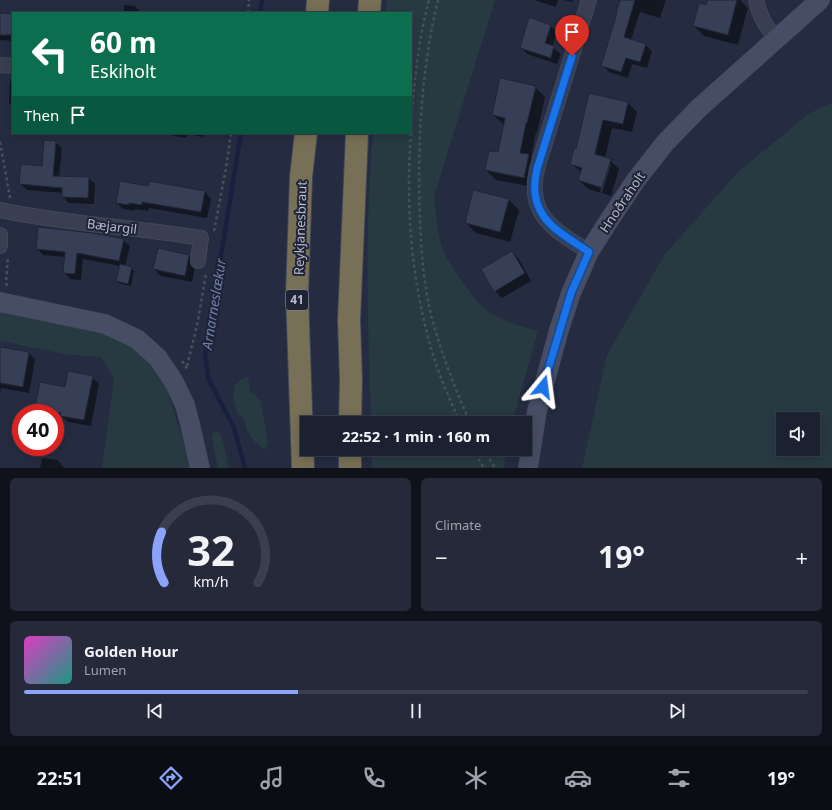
<!DOCTYPE html>
<html lang="en">
<head>
<meta charset="utf-8">
<style>
	body { margin:0; font-family:"Noto Sans",sans-serif; background:#252939; color:#f1f3f6; height:100vh; display:flex; flex-direction:column; font-size:15px; white-space:nowrap }
	* { box-sizing:border-box; margin:0 }
	p { font-size:13px; color:#a0a3ab }
	.icon { flex:none; width:22px; height:22px; fill:none; stroke:currentColor; stroke-width:2; stroke-linecap:round; stroke-linejoin:round }
	.map { position:relative; height:468px; overflow:hidden }
	.details { display:flex; flex-direction:column; gap:10px; padding:10px; background:#0f121b; flex:1 }
	.details>* { flex:none }
	.guide { position:absolute; left:12px; top:12px; width:400px; height:122px; border-radius:0px; box-shadow:0 2px 10px #0003,0 0 0 1px #3a3e4d; background:#0b6e4f; color:#fff; overflow:hidden }
	.controls { position:absolute; left:776px; top:412px; display:grid; gap:8px }
	.controls a { display:grid; place-items:center; width:44px; height:44px; border-radius:0px; background:#1c2131; box-shadow:0 2px 10px #0003,0 0 0 1px #3a3e4d; font-size:20px }
	.speed { position:absolute; left:12px; top:404px; display:flex; gap:8px; font-size:20px; font-weight:700; text-align:center }
	.speed>* { display:grid; place-content:center; width:52px; height:52px; border-radius:50%; background:#1c2131; box-shadow:0 2px 10px #0003,0 0 0 1px #3a3e4d; line-height:1 }
	.speed .limit { border:6px solid #d22; background:#fff; color:#111 }
	.pin { position:absolute; display:grid; place-items:center; width:34px; height:34px; color:#fff; margin:-41px -17px; border-radius:50% 50% 50% 0; rotate:-45deg; box-shadow:0 0 4px #0007 }
	.pin .icon { rotate:45deg }
	.me { position:absolute; width:44px; margin:-22px; rotate:16deg; stroke-linejoin:round; filter:drop-shadow(0 0 3px #0008) }
	.turn { display:flex; align-items:center; gap:14px; height:84px; padding:0 12px; font-size:18px }
	.turn .icon { width:52px; height:52px; stroke-width:2.5 }
	.turn b { display:block; font-size:28px; line-height:34px }
	.then { display:flex; align-items:center; height:38px; padding:0 12px; background:#0003; gap:8px; font-size:15px }
	.big { font-size:30px; font-weight:700; line-height:1.1 }
	.details .card { flex:1; display:flex; flex-direction:column; justify-content:center; gap:6px; min-width:0; padding:0 14px; border-radius:6px; background:#252939 }
	.details .dial { align-items:center; gap:0 }
	.dial svg { height:104px; overflow:visible; fill:none; stroke:#3a3e4d; stroke-width:7; stroke-linecap:round; text-anchor:middle }
	.dial text { fill:#f1f3f6; stroke:none }
	.song { display:flex; align-items:center; gap:12px }
	.cover { width:48px; height:48px; border-radius:6px; background:linear-gradient(135deg,hsl(310 70% 55%),hsl(170 70% 35%)) }
	.played { height:4px; border-radius:2px; background:linear-gradient(90deg,#8ba3fa 35%,#3a3e4d 35%) }
	.keys { display:flex; justify-content:space-around; direction:ltr }
	.heat { display:flex; justify-content:space-between; align-items:center; font-size:22px; direction:ltr }
	.details .tiles { flex:1; display:grid; gap:10px; grid-template-columns:1fr 1fr }
	.card:last-child { grid-column:span 2 }
	.trip { position:absolute; left:300px; top:416px; width:232px; height:40px; border-radius:0px; background:#1c2131; box-shadow:0 2px 10px #0003,0 0 0 1px #3a3e4d; font-weight:700; line-height:40px; text-align:center }
	.tabs { display:flex; height:64px; justify-content:space-around; align-items:center; background:#0b0d14; color:#a0a3ab }
	.tabs .icon { width:28px; height:28px }
	.tabs .current { color:#8ba3fa }
	.tabs b { font-size:18px; color:#f1f3f6 }
	.map>svg:first-child { display:block }
	.green { fill:#273a42; fill-rule:evenodd }
	.shadow { fill:#0007; fill-rule:evenodd }
	.lines { fill:none; stroke-linecap:round; stroke-linejoin:round }
	.stream { stroke:#17213f; stroke-width:4.5 }
	.building { fill:#373f57; stroke:#202638 }
	.street-casing { stroke:#43485a; stroke-width:16 }
	.secondary-casing { stroke:#43485a; stroke-width:20 }
	.highway-casing { stroke:#414758; stroke-width:24 }
	.path { stroke:#40535a; stroke-width:2.5; stroke-dasharray:3 3; stroke-linecap:butt }
	.street { stroke:#393f51; stroke-width:14 }
	.secondary { stroke:#474d64; stroke-width:19 }
	.highway { stroke:#777056; stroke-width:22 }
	.route-casing { stroke:#114b97; stroke-width:10 }
	.route { stroke:#1a73e8; stroke-width:7 }
	.labels { text-anchor:middle; stroke-width:4; stroke-linejoin:round; paint-order:stroke }
	.shield { fill:#1e2436; stroke:#888d9e; stroke-width:1 }
	.shield-label { font-size:12px; font-weight:bold; fill:#b6bacb }
	.street-label { font-size:13px; fill:#b6bacb; stroke:#1e2436 }
	.water-label { font-size:14px; font-style:italic; fill:#6e7eab; stroke:#1e2436 }
</style>
</head>
<body>
<div class="map">
<svg width="832" height="468" viewBox="0 0 832 468">
	<rect width="100%" height="100%" fill="#252c41"/>
	<g class="green">
		<path d="M387,0H495L434,196C436,214 437,232 443,250C447,261 477,304 487,311C502,321 522,327 538,331L512,423H371C368,327 364,229 373,133H411V13H385Z"/>
		<path d="M832,103V468H582L607,355L665,254L739,171L810,113ZM783,419H813V449H783Z"/>
		<polygon points="0,310 84,326 134,344 155,363 167,389 191,468 102,468 114,379 101,357 64,354 0,341"/>
		<polygon points="248,377 250,391 260,400 268,442 265,450 255,442 247,431 244,419 237,413 233,397 235,385 243,378"/>
		<polygon points="217,432 221,434 229,468 218,468 212,438 213,433"/>
		<polygon points="371,449 507,449 503,468 372,468"/>
	</g>
	<g class="shadow">
		<polygon points="534,0 558,0 556,7"/>
		<polygon points="564,0 573,0 572,2"/>
		<polygon points="621,0 666,0 660,18 640,12 631,40 645,44 652,51 647,68 632,64 628,78 609,72 602,65"/>
		<polygon points="709,0 740,0 748,8 738,45 704,36 694,26 707,7"/>
		<polygon points="124,5 135,6 141,13 124,13"/>
		<polygon points="0,14 13,15 13,41 0,40"/>
		<polygon points="550,25 557,32 552,47 561,54 557,64 527,54 521,47"/>
		<polygon points="10,81 13,82 13,106 9,103"/>
		<polygon points="535,87 545,97 537,133 536,132 531,158 539,165 534,187 496,180 486,170 499,154 504,125 493,115"/>
		<path d="M590,94L628,103L637,112L632,132L612,128L605,158L610,160L619,169L611,196L588,189L579,180L582,173L571,163L577,150ZM608,164H611L602,193L600,192Z"/>
		<polygon points="160,133 204,133 203,137 187,134 186,138"/>
		<polygon points="55,142 62,148 59,177 89,178 95,184 94,204 69,203 63,197 63,193 27,190 20,184 43,167"/>
		<polygon points="149,187 205,192 211,199 207,218 149,208 148,211 135,209 135,211 123,209 117,203"/>
		<polygon points="509,200 519,210 510,242 476,233 466,223"/>
		<polygon points="123,240 130,246 125,267 131,268 134,271 131,286 121,284 117,281 120,266 83,259 81,280 70,279 64,272 65,257 43,255 37,248"/>
		<polygon points="159,249 189,256 196,262 192,282 161,276 154,269"/>
		<polygon points="512,252 519,259 531,281 502,298 495,291"/>
		<polygon points="0,348 29,353 35,360 29,393 1,388 0,395"/>
		<polygon points="92,377 99,384 91,426 68,422 64,418 55,416 55,413 42,413 36,407 66,388"/>
		<polygon points="42,458 58,460 64,468 40,468"/>
	</g>
	<g class="lines">
		<g class="stream">
			<polyline points="260,13 262,0"/>
			<polyline points="241,133 205,354 208,378 234,428 245,468"/>
		</g>
	</g>
	<g class="building">
		<polygon points="620,0 635,0 624,37 646,44 640,62 626,58 621,72 601,66 617,13 616,13"/>
		<polygon points="708,0 737,0 728,35 693,26 699,3 706,5"/>
		<polygon points="0,13 13,14 13,35 0,35"/>
		<polygon points="529,17 551,25 545,43 554,46 551,58 520,48"/>
		<polygon points="500,78 536,86 527,123 526,123 520,153 529,154 524,178 485,170 489,151 498,152 505,118 492,115"/>
		<polygon points="589,93 628,102 623,124 603,120 595,154 611,159 602,188 578,180 582,168 570,164 574,148 576,149"/>
		<polygon points="44,140 56,141 53,176 89,177 88,198 62,197 62,188 19,184 21,164 42,166"/>
		<polygon points="120,181 148,186 149,181 205,191 201,212 142,202 142,205 129,203 129,205 116,203"/>
		<polygon points="473,190 509,199 500,232 465,223"/>
		<polygon points="38,227 93,233 124,239 119,261 77,253 75,274 63,273 65,252 36,249"/>
		<polygon points="158,248 189,255 185,276 153,269"/>
		<polygon points="512,251 525,273 494,292 481,269"/>
		<polygon points="120,264 132,267 128,284 116,281"/>
		<polygon points="0,347 29,352 23,387 0,383"/>
		<polygon points="68,371 93,376 84,420 60,416 61,413 35,407 40,382 65,387"/>
	</g>
	<g class="lines">
		<g class="street-casing">
			<g id="street">
				<path d="M589,0L537,169C526,216 555,230 589,252"/>
				<path d="M756,0C759,16 767,27 776,40"/>
				<polyline points="0,65 13,66"/>
				<path d="M0,210C66,224 135,227 201,238L198,261"/>
				<polyline points="0,235 0,246"/>
			</g>
		</g>
		<g class="secondary-casing">
			<g id="secondary">
				<polyline points="0,302 105,324 137,339 158,358 174,382 185,405 190,424 200,468"/>
				<polyline points="528,468 537,411 559,330 571,293 589,252 608,222 636,180 665,143 699,108 820,0"/>
			</g>
		</g>
		<g class="highway-casing">
			<g id="highway">
				<polyline points="317,13 318,0"/>
				<polyline points="369,13 370,0"/>
				<polyline points="350,423 351,380 349,320 357,133"/>
				<polyline points="350,449 350,468"/>
				<polyline points="303,468 297,294 301,177 306,133"/>
			</g>
		</g>
		<g class="path">
			<path d="M438,0C421,71 417,146 420,219C421,251 424,285 431,315C441,353 455,388 470,423"/>
			<polyline points="248,13 249,0"/>
			<path d="M411,128C414,85 418,41 429,0"/>
			<path d="M411,133C405,208 412,287 434,358C441,380 451,402 460,423"/>
			<polyline points="0,142 10,198"/>
			<polyline points="214,231 226,168 231,133"/>
			<polyline points="7,286 6,283 8,257"/>
			<polyline points="182,361 188,370"/>
			<polyline points="187,366 198,321 206,273"/>
			<polyline points="472,449 484,468"/>
			<polyline points="483,449 495,468"/>
		</g>
		<use href="#street" class="street"/>
		<use href="#secondary" class="secondary"/>
		<use href="#highway" class="highway"/>
	</g>
	<g class="lines">
		<g class="route-casing">
			<path id="route" d="M543,387L571,293L589,252C556,230 526,216 537,169L572,56"/>
		</g>
		<use href="#route" class="route"/>
	</g>
	<g class="labels">
		<rect class="shield" x="286" y="290" width="22" height="20" rx="3"/>
		<g class="shield-label">
			<text x="297" y="304">41</text>
		</g>
		<g class="street-label">
			<text transform="translate(622 202) rotate(-56)" y="5">Hnoðraholt</text>
			<text transform="translate(112 226) rotate(7)" y="5">Bæjargil</text>
			<text transform="translate(300 228) rotate(-88)" y="5">Reykjanesbraut</text>
		</g>
		<g class="water-label">
			<text transform="translate(214 304) rotate(-81)" y="5">Arnarneslækur</text>
		</g>
	</g>
</svg>
<div class="controls">
<a><svg class="icon" aria-label="sound" viewBox="0 0 24 24"><path d="M4 9h4l5-4v14l-5-4H4zM17 9q2 3 0 6"/></svg></a>
</div>
<div class="speed"><div class="limit">40</div></div>
<div class="pin" style="left:572px;top:56px;background:#d93025"><svg class="icon" aria-label="arrive" viewBox="0 0 24 24"><path d="M6 21V4h12l-3 4 3 4H6"/></svg></div>
<svg class="me" style="left:543px;top:387px" viewBox="-20 -20 40 40"><path d="M0-17L14 15 0 8-14 15z" fill="#1a73e8" stroke="#fff" stroke-width="4"/></svg>
<div class="trip">22:52 · 1 min · 160 m</div>
<div class="guide">
<div class="turn"><svg class="icon" aria-label="left" viewBox="0 0 24 24"><path d="M17 20v-9H6M10 6l-5 5 5 5"/></svg><div><b>60 m</b>Eskiholt</div></div>
<div class="then">Then<svg class="icon" aria-label="arrive" viewBox="0 0 24 24"><path d="M6 21V4h12l-3 4 3 4H6"/></svg></div>
</div>
</div>
<section class="details">
<div class="tiles">
<div class="card dial"><svg viewBox="0 0 100 80">
<path d="M14 69A42 42 0 1 1 86 69"/>
<path d="M14 69A42 42 0 0 1 12 30" stroke="#8ba3fa"/>
<text x="50" y="56" font-size="32" font-weight="700">32</text>
<text x="50" y="72" font-size="11">km/h</text>
</svg></div>
<div class="card"><p>Climate</p>
<div class="heat"><a>−</a><b class="big">19°</b><a>+</a></div>
</div>
<div class="card">
<div class="song"><i class="cover"></i><div><b>Golden Hour</b><p>Lumen</p></div></div>
<div class="played"></div>
<div class="keys"><svg class="icon" aria-label="previous" viewBox="0 0 24 24"><path d="M18 5L8 12l10 7zM5 5v14"/></svg><svg class="icon" aria-label="pause" viewBox="0 0 24 24"><path d="M8 5v14M16 5v14"/></svg><svg class="icon" aria-label="next" viewBox="0 0 24 24"><path d="M6 5l10 7-10 7zM19 5v14"/></svg></div>
</div>
</div>
</section>
<nav class="tabs">
<b>22:51</b>
<svg class="icon current" aria-label="directions" viewBox="0 0 24 24"><path d="M12 3l9 9-9 9-9-9zM9 14v-3h6M13 9l2 2-2 2"/></svg>
<svg class="icon" aria-label="music" viewBox="0 0 24 24"><path d="M9 18V5l10-2v13"/><circle cx="6" cy="18" r="3"/><circle cx="16" cy="16" r="3"/></svg>
<svg class="icon" aria-label="phone" viewBox="0 0 24 24"><path d="M5 4h4l2 5-3 2q2 4 5 5l2-3 5 2v4C11 20 4 13 5 4z"/></svg>
<svg class="icon" aria-label="climate" viewBox="0 0 24 24"><path d="M12 3v18M4 7l16 10M4 17L20 7"/></svg>
<svg class="icon" aria-label="car" viewBox="0 0 24 24"><path d="M5 17H2v-5l4-1 3-4h7l3 4 3 1v5h-3M9 17h6M6 11h13"/><circle cx="7" cy="17" r="2"/><circle cx="17" cy="17" r="2"/></svg>
<svg class="icon" aria-label="filters" viewBox="0 0 24 24"><path d="M4 7h16M4 17h16"/><circle cx="9" cy="7" r="2"/><circle cx="15" cy="17" r="2"/></svg>
<b>19°</b>
</nav>
</body>
</html>
